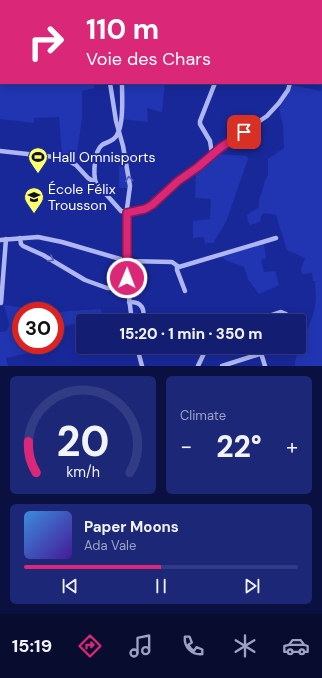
<!DOCTYPE html>
<html lang="en">
<head>
<meta charset="utf-8">
<style>
	body { margin:0; font-family:"DM Sans",sans-serif; background:#1c2778; color:#f1f3f6; height:100vh; display:flex; flex-direction:column; font-size:15px; white-space:nowrap }
	* { box-sizing:border-box; margin:0 }
	p { font-size:13px; color:#9da2c4 }
	.icon { flex:none; width:22px; height:22px; fill:none; stroke:currentColor; stroke-width:2; stroke-linecap:round; stroke-linejoin:round }
	.map { position:relative; height:366px; overflow:hidden }
	.sheet { display:flex; flex-direction:column; gap:10px; padding:10px; background:#0a103f; flex:1 }
	.sheet>* { flex:none }
	.top-card { position:absolute; left:0px; top:0px; width:322px; height:84px; box-shadow:0 2px 10px #0003,0 0 0 1px #323c85; background:#db2777; color:#fff; overflow:hidden }
	.speed { position:absolute; left:12px; top:302px; display:flex; gap:8px; font-size:20px; font-weight:700; text-align:center }
	.speed>* { display:grid; place-content:center; width:52px; height:52px; border-radius:50%; background:#131e73; box-shadow:0 2px 10px #0003,0 0 0 1px #323c85; line-height:1 }
	.speed .limit { border:6px solid #d22; background:#fff; color:#111 }
	.pin { position:absolute; display:grid; place-items:center; width:34px; height:34px; color:#fff; margin:-17px; border-radius:8px; box-shadow:0 2px 6px #0006 }
	.me { position:absolute; width:44px; margin:-22px; rotate:1deg; stroke-linejoin:round; filter:drop-shadow(0 0 3px #0008) }
	.turn { display:flex; align-items:center; gap:14px; height:84px; padding:0 20px; font-size:18px }
	.turn .icon { width:52px; height:52px; stroke-width:2.5 }
	.turn b { display:block; font-size:28px; line-height:34px }
	.big { font-size:30px; font-weight:800; line-height:1.1 }
	.sheet .card { flex:1; display:flex; flex-direction:column; justify-content:center; gap:6px; min-width:0; padding:0 14px; border-radius:6px; background:#1c2778 }
	.sheet .dial { align-items:center; gap:0 }
	.dial svg { height:104px; overflow:visible; fill:none; stroke:#323c85; stroke-width:7; stroke-linecap:round; text-anchor:middle }
	.dial text { fill:#f1f3f6; stroke:none }
	.song { display:flex; align-items:center; gap:12px }
	.cover { width:48px; height:48px; border-radius:6px; background:linear-gradient(135deg,hsl(210 70% 55%),hsl(260 70% 35%)) }
	.played { height:4px; border-radius:2px; background:linear-gradient(90deg,#db2777 50%,#323c85 50%) }
	.keys { display:flex; justify-content:space-around; direction:ltr }
	.heat { display:flex; justify-content:space-between; align-items:center; font-size:22px; direction:ltr }
	.sheet .tiles { flex:1; display:grid; gap:10px; grid-template-columns:1fr 1fr }
	.card:last-child { grid-column:span 2 }
	.trip { position:absolute; left:76px; top:314px; width:230px; height:40px; border-radius:4px; background:#131e73; box-shadow:0 2px 10px #0003,0 0 0 1px #323c85; font-weight:800; line-height:40px; text-align:center }
	.dock { display:flex; height:64px; justify-content:space-around; align-items:center; background:#080c2e; color:#9da2c4 }
	.dock .icon { width:28px; height:28px }
	.dock .on { color:#db2777 }
	.dock b { font-size:18px; color:#f1f3f6 }
	.map>svg:first-child { display:block }
	.green { fill:#2135b2 }
	.lines { fill:none; stroke-linecap:round; stroke-linejoin:round }
	.stream { stroke:#a0adf3; stroke-width:1 }
	.minor { stroke:#aeb7f1; stroke-width:4.5 }
	.oneway { stroke:#5561bc }
	.route-casing { stroke:#8e194d; stroke-width:10 }
	.route { stroke:#db2777; stroke-width:7 }
	.labels { text-anchor:middle; stroke-width:4; stroke-linejoin:round; paint-order:stroke }
	.poi-label { font-size:14px; fill:#fff; stroke:#192899; text-anchor:start }
</style>
</head>
<body>
<div class="map">
<svg width="322" height="366" viewBox="0 0 322 366">
	<rect width="100%" height="100%" fill="#192899"/>
	<g class="green">
		<path d="M322,27V366H295C296,345 312,327 315,306C317,299 315,289 315,281H313L312,273L302,274L301,269L305,258L287,250L276,215L264,213L261,216L260,222L250,225L248,221L247,215L259,207C258,199 261,195 263,188C265,182 264,180 268,176V159L284,148L283,125L279,109L292,85L321,91Z"/>
		<polygon points="0,44 1,44 1,83 94,83 94,88 82,91 82,118 76,159 62,155 59,117 34,118 34,123 0,119"/>
		<polygon points="125,83 165,83 162,112 147,108 148,122 122,119"/>
		<polygon points="216,154 247,156 248,159 226,222 213,243 205,243 204,237 193,238 193,221 210,219 211,199 195,198 196,171"/>
		<polygon points="119,165 125,165 128,188 119,188"/>
		<polygon points="264,243 266,258 261,260 264,272 275,271 279,285 259,294 248,279 244,267 228,261 221,257"/>
		<polygon points="4,305 51,311 21,311 21,345 55,345 55,312 101,309 102,318 83,321 83,322 57,328 59,346 6,358 8,366 0,366 0,332 7,331 9,324"/>
	</g>
	<g class="lines">
		<polyline class="stream" points="75,0 76,1"/>
		<g class="minor">
			<polyline points="106,0 106,1"/>
			<polyline points="151,1 151,0"/>
			<polyline points="321,23 322,23"/>
			<polyline points="110,83 116,121 123,146 130,186 126,216 126,275 132,321"/>
			<polyline points="0,151 64,158 76,165 88,178 96,183 121,211 130,213 145,209 155,202 169,188 220,148 267,116 279,103 288,90 290,83"/>
			<polyline points="212,154 210,141 200,124 200,121 215,83"/>
			<path d="M96,183C93,175 94,151 102,145C107,142 114,141 117,135C124,123 122,97 122,83"/>
			<polyline points="20,238 21,244 23,246 43,255 85,280 107,288 128,288"/>
			<polyline points="0,240 38,237 62,242 127,261 172,262 179,267 276,238"/>
			<polyline points="177,266 177,270 185,291"/>
			<path d="M129,302C142,301 146,310 142,321"/>
			<polyline points="1,303 6,239"/>
			<polyline points="254,321 281,312 286,314 284,321"/>
			<polyline points="137,347 142,366"/>
			<polyline points="261,353 265,366"/>
			<polyline points="198,366 207,347"/>
			<polyline points="222,366 266,352 272,347"/>
		</g>
	</g>
	<defs><path id="oneway-chevron" d="M-2-3.5L2.5 0L-2 3.5" fill="none" stroke-width="1.6" stroke-linecap="round" stroke-linejoin="round"/></defs>
	<g class="oneway">
		<use href="#oneway-chevron" transform="translate(129 179) rotate(-97)"/>
		<use href="#oneway-chevron" transform="translate(51 259) rotate(31)"/>
	</g>
	<g class="lines">
		<g class="route-casing">
			<polyline id="route" points="127,278 127,213 145,209 152,205 178,181 198,167 220,148 244,132"/>
		</g>
		<use href="#route" class="route"/>
	</g>
	<defs>
		<g id="stadium-pin" transform="scale(1)"><path d="M0 17L-7.5 6A9.5 9.5 0 1 1 7.5 6Z" fill="#fbff6e" stroke="#192899"/><path d="M0-5a6.5 5 0 1 0 0 10a6.5 5 0 1 0 0-10ZM-3.5-1.8h7v3.6h-7Z" fill="#111"/></g>
		<g id="school-pin" transform="scale(1)"><path d="M0 17L-7.5 6A9.5 9.5 0 1 1 7.5 6Z" fill="#fbff6e" stroke="#192899"/><path d="M0-5L7-2L0 1L-7-2ZM-4 1L0 2.5L4 1V4Q0 6-4 4Z" fill="#111"/></g>
	</defs>
	<g fill-rule="evenodd">
		<use href="#stadium-pin" x="38" y="157"/>
		<use href="#school-pin" x="34" y="197"/>
	</g>
	<g class="labels">
		<g class="poi-label">
			<text x="52" y="162">Hall Omnisports</text>
			<text x="48" y="194">École Félix<tspan x="48" dy="16">Trousson</tspan></text>
		</g>
	</g>
</svg>
<div class="speed"><div class="limit">30</div></div>
<div class="pin" style="left:244px;top:132px;background:#d93025"><svg class="icon" aria-label="arrive" viewBox="0 0 24 24"><path d="M6 21V4h12l-3 4 3 4H6"/></svg></div>
<svg class="me" style="left:127px;top:278px" viewBox="-20 -20 40 40"><circle r="17" fill="#db2777" stroke="#fff" stroke-width="3"/><path d="M0-11L8 9 0 5-8 9z" fill="#fff"/></svg>
<div class="trip">15:20 · 1 min · 350 m</div>
<div class="top-card">
<div class="turn"><svg class="icon" aria-label="right" viewBox="0 0 24 24"><path d="M7 20v-9h11M14 6l5 5-5 5"/></svg><div><b>110 m</b>Voie des Chars</div></div>
</div>
</div>
<section class="sheet">
<div class="tiles">
<div class="card dial"><svg viewBox="0 0 100 80">
<path d="M14 69A42 42 0 1 1 86 69"/>
<path d="M14 69A42 42 0 0 1 8 45" stroke="#db2777"/>
<text x="50" y="56" font-size="32" font-weight="700">20</text>
<text x="50" y="72" font-size="11">km/h</text>
</svg></div>
<div class="card"><p>Climate</p>
<div class="heat"><a>−</a><b class="big">22°</b><a>+</a></div>
</div>
<div class="card">
<div class="song"><i class="cover"></i><div><b>Paper Moons</b><p>Ada Vale</p></div></div>
<div class="played"></div>
<div class="keys"><svg class="icon" aria-label="previous" viewBox="0 0 24 24"><path d="M18 5L8 12l10 7zM5 5v14"/></svg><svg class="icon" aria-label="pause" viewBox="0 0 24 24"><path d="M8 5v14M16 5v14"/></svg><svg class="icon" aria-label="next" viewBox="0 0 24 24"><path d="M6 5l10 7-10 7zM19 5v14"/></svg></div>
</div>
</div>
</section>
<nav class="dock">
<b>15:19</b>
<svg class="icon on" aria-label="directions" viewBox="0 0 24 24"><path d="M12 3l9 9-9 9-9-9zM9 14v-3h6M13 9l2 2-2 2"/></svg>
<svg class="icon" aria-label="music" viewBox="0 0 24 24"><path d="M9 18V5l10-2v13"/><circle cx="6" cy="18" r="3"/><circle cx="16" cy="16" r="3"/></svg>
<svg class="icon" aria-label="phone" viewBox="0 0 24 24"><path d="M5 4h4l2 5-3 2q2 4 5 5l2-3 5 2v4C11 20 4 13 5 4z"/></svg>
<svg class="icon" aria-label="climate" viewBox="0 0 24 24"><path d="M12 3v18M4 7l16 10M4 17L20 7"/></svg>
<svg class="icon" aria-label="car" viewBox="0 0 24 24"><path d="M5 17H2v-5l4-1 3-4h7l3 4 3 1v5h-3M9 17h6M6 11h13"/><circle cx="7" cy="17" r="2"/><circle cx="17" cy="17" r="2"/></svg>
</nav>
</body>
</html>
